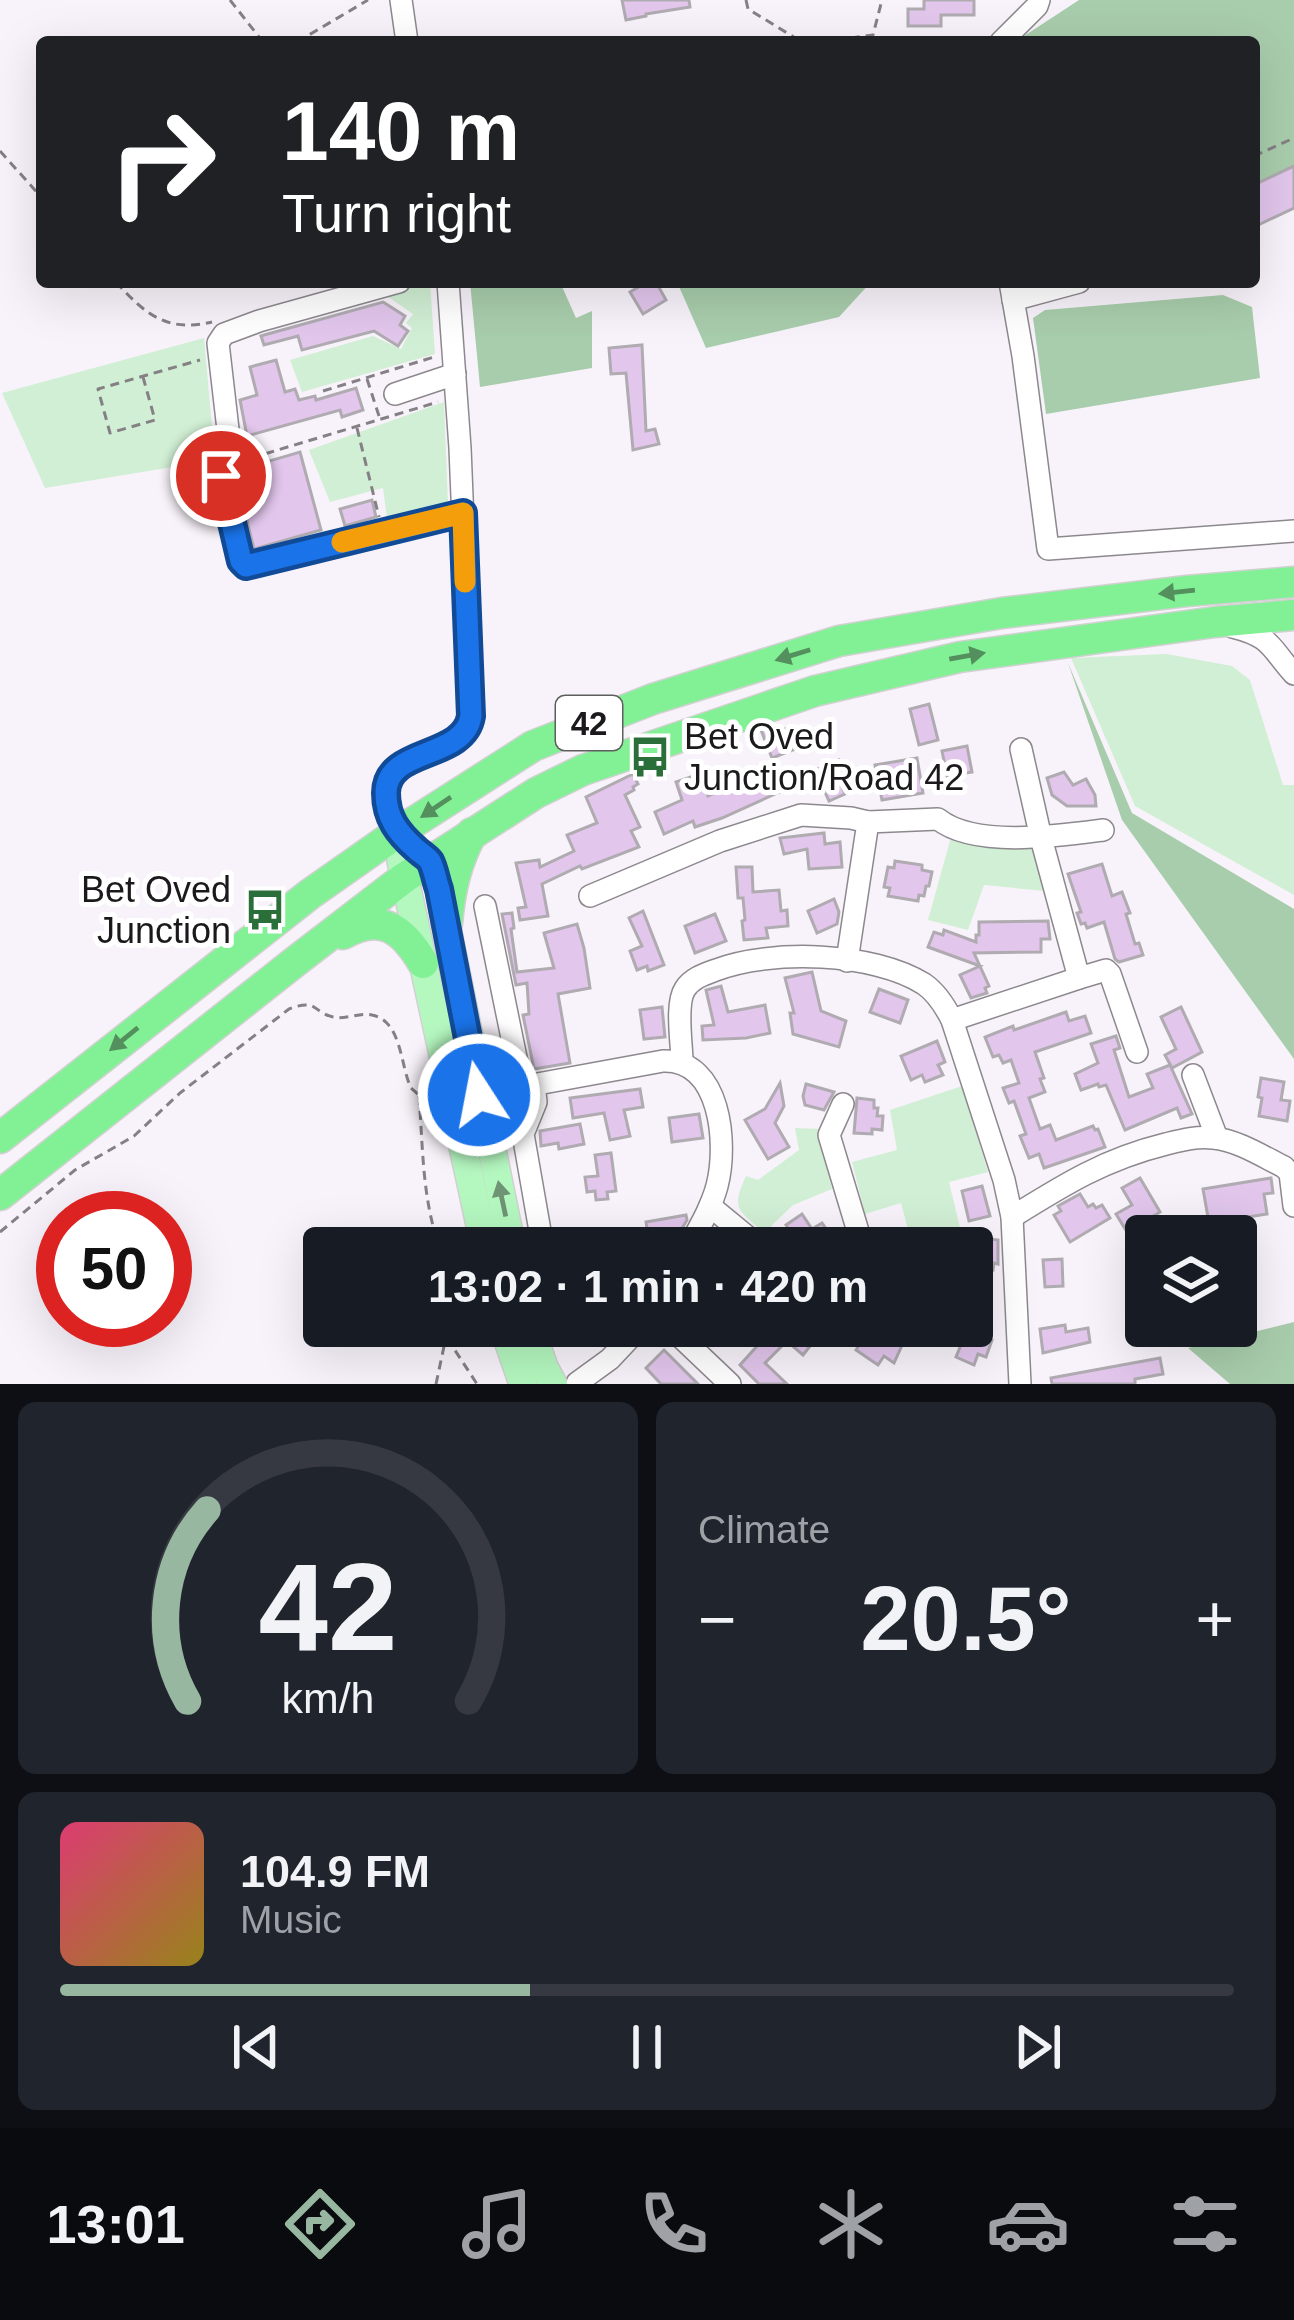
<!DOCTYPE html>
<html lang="en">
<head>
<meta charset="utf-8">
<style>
	body { margin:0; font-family:Arial,sans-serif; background:#20242c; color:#f1f3f6; height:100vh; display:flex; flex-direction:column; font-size:45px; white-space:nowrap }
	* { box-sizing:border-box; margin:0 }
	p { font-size:39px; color:#9ea1a6 }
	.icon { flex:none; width:66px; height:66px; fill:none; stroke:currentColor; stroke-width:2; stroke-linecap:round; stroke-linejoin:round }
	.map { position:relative; height:1384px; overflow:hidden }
	.panel { display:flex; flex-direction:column; gap:18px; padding:18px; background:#0d0f14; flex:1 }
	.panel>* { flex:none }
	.top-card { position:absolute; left:36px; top:36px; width:1224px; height:252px; border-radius:12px; box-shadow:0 12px 48px #0002; background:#202124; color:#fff; overflow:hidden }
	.tools { position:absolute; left:1125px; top:1215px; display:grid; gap:24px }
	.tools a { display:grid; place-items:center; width:132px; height:132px; border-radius:12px; background:#171b24; box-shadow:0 12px 48px #0002; font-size:60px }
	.speed { position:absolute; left:36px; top:1191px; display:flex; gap:24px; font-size:60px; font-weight:700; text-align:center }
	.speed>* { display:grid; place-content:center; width:156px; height:156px; border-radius:50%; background:#171b24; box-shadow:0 12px 48px #0002; line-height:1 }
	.speed .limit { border:18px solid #d22; background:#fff; color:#111 }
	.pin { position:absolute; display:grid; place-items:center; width:102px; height:102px; color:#fff; margin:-51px; border:6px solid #fff; border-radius:50%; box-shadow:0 3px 12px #0007 }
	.me { position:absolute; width:132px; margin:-66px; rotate:349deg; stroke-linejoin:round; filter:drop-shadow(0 0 9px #0008) }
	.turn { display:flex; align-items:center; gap:42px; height:252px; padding:0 48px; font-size:54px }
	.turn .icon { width:156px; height:156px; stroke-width:2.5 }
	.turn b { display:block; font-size:84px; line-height:102px }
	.big { font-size:90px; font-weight:700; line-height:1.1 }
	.panel .widget { flex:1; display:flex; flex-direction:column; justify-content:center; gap:18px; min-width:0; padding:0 42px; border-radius:18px; background:#20242c }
	.panel .dial { align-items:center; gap:0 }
	.dial svg { height:312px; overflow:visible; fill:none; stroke:#363941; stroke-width:7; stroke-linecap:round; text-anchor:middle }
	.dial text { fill:#f1f3f6; stroke:none }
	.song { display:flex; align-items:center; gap:36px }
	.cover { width:144px; height:144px; border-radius:18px; background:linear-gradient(135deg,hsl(340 70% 55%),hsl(50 70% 35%)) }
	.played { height:12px; border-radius:6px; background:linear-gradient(90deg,#97b7a1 40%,#363941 40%) }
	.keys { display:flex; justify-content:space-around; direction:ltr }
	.heat { display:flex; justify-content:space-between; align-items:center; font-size:66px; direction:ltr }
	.panel .tiles { flex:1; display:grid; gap:18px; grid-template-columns:1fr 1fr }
	.widget:last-child { grid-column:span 2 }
	.trip { position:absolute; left:303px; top:1227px; width:690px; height:120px; border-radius:12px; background:#171b24; box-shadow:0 12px 48px #0002; font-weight:700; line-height:120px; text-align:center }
	.dock { display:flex; height:192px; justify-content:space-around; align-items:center; background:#090b0e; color:#9ea1a6 }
	.dock .icon { width:84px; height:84px }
	.dock .current { color:#97b7a1 }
	.dock b { font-size:54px; color:#f1f3f6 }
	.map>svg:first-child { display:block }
	.green { fill:#d1efd4 }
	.forest { fill:#a8cdac }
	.building { fill:#e2c6ec; stroke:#afabb1; stroke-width:3 }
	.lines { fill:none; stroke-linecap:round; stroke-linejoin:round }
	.minor-casing { stroke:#8d888e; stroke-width:24 }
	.major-casing { stroke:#d1d1d1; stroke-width:30 }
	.highway-casing { stroke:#d1d1d1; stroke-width:33 }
	.path { stroke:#848085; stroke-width:3; stroke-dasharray:9 6; stroke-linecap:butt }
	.minor { stroke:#fff; stroke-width:21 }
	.major { stroke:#b4f7bf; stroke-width:27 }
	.highway { stroke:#82f195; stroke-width:30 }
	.oneway { fill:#54905e }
	.oneway2 { fill:#6f9375 }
	.route-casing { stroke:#114b97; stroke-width:30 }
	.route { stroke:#1a73e8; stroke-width:21 }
	.slow { stroke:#f59e0b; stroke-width:21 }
	.labels { text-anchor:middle; stroke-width:10; stroke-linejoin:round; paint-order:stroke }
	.shield { fill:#fff; stroke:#5f5e5f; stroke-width:3 }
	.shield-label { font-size:33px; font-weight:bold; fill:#1b191b }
	.poi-label { font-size:36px; fill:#1b191b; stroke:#fff; text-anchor:start }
</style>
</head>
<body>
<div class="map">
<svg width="1294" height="1384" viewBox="0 0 1294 1384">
	<rect width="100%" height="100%" fill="#f8f3fa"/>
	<g class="green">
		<polygon points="426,282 430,282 435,354 302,392 290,360 373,336 401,349 412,328 406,323 413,314 384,294"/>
		<polygon points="204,338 215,460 45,488 2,393"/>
		<polygon points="444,402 448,504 387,518 383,488 330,502 309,450"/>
		<polygon points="1167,654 1232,666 1250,680 1283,785 1294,785 1294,895 1135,806 1071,658"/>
		<polygon points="951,837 1033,843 1045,891 984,885 968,930 928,920"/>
		<polygon points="962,1086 988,1172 949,1182 963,1240 961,1248 913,1248 901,1203 865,1214 852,1162 897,1150 890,1110"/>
		<path d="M795,1128L820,1129L832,1189L793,1205L764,1233C739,1209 730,1211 746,1176L758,1180L799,1150Z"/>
	</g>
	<g class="forest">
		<polygon points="1079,0 1294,0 1294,167 1254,185 1254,42 1015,42"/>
		<polygon points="470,282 560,282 576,318 592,311 592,368 480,387"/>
		<polygon points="677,282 871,282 839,317 706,348"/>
		<polygon points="1223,295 1252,307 1260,378 1046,414 1033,318 1045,310"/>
		<polygon points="1068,663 1132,813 1294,909 1294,1059 1122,820"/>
		<polygon points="1294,1322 1294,1384 1230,1384 1188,1348"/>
	</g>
	<g class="building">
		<polygon points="622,0 689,0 690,7 646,14 646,16 626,20"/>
		<polygon points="924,0 974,0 974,15 941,15 941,26 908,26 908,9 924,9"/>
		<polygon points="1294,166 1294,208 1254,227 1254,185"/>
		<polygon points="647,282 656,282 666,300 643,314 630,292"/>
		<polygon points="383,302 405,316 400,325 408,331 398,346 374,331 302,350 298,336 264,345 261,336 264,335"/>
		<polygon points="642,345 646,431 655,429 659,444 633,450 626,373 611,374 609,348"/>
		<polygon points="276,360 285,392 295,389 299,400 315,396 316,400 356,388 363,410 342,417 340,410 247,436 240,400 257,395 250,367"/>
		<polygon points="300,452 321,530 254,549 237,480 251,474 249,467"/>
		<polygon points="372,500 376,517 345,526 340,509"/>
		<polygon points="929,704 938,740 919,745 910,709"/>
		<polygon points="773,726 776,733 785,729 793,750 772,758 761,730"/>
		<polygon points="967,746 972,772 947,776 942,751"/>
		<polygon points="917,758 923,793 882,800 875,765"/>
		<polygon points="839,760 847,781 841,784 845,794 829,801 815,770"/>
		<polygon points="773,766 784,790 722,818 695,827 693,821 664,834 655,812 682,800 676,782 700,774 708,796"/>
		<polygon points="1064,772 1073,785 1086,779 1095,795 1096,806 1067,806 1052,795 1047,778"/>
		<polygon points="633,774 638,784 633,787 634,790 625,795 640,827 631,831 639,847 582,869 580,866 542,884 548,916 520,920 518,908 526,907 516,863 539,860 540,867 574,851 567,835 597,823 586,797"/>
		<polygon points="824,833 825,844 840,842 842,867 809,869 807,849 784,854 780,838"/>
		<polygon points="895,861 922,865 922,870 932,872 929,886 926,886 924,896 919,895 918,901 888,896 890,888 884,887 888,867 894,868"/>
		<polygon points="1102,864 1112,896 1122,892 1130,913 1126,914 1135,944 1139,943 1143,955 1119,962 1115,959 1104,922 1087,928 1085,923 1081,924 1077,913 1081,912 1068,874"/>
		<polygon points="736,867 752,867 753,892 779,890 781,911 787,910 788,926 766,928 768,938 744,940 742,921 745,920 743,898 738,898"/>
		<polygon points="834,899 839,912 837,924 817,933 808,911"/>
		<polygon points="643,911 664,965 648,971 647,966 637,970 630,951 642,946 629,918"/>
		<polygon points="512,913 514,928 511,929 517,972 554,968 544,933 577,924 584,948 590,988 558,994 570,1063 534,1069 523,1015 529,1014 527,983 516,985 502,914"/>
		<polygon points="715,914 726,941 695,953 685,926"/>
		<polygon points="1048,921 1050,939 1041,939 1041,952 974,953 989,986 985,988 987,993 971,998 960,975 980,966 928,947 934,932 943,935 944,930 976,942 976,935 979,935 979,922"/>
		<polygon points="812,972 821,1011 846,1021 839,1047 793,1034 790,1013 794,1013 785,978"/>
		<polygon points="721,986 728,1012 765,1005 770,1033 746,1038 703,1040 702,1026 714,1025 706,990"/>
		<polygon points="879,989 908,1000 900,1023 870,1012"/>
		<polygon points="662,1007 665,1037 644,1039 640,1010"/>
		<polygon points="1181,1007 1202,1052 1172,1068 1165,1055 1176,1049 1161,1017"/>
		<polygon points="1066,1012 1069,1021 1085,1016 1091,1033 1035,1052 1044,1078 1040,1079 1045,1092 1029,1098 1040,1129 1050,1125 1056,1140 1093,1126 1095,1130 1098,1129 1105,1147 1044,1168 1039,1154 1029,1158 1020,1136 1026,1134 1014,1101 1009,1103 1003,1088 1019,1083 1011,1060 1003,1063 999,1055 993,1057 985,1037 1013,1026 1014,1030"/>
		<polygon points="1116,1036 1120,1048 1114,1050 1129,1097 1153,1088 1147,1074 1170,1065 1192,1114 1181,1118 1177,1108 1125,1130 1106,1085 1099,1087 1098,1084 1081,1090 1075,1074 1098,1063 1091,1044"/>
		<polygon points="937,1041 945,1062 938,1065 943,1075 925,1082 922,1075 911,1080 901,1056"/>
		<polygon points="1261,1078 1284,1082 1281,1100 1290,1101 1287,1121 1259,1116 1262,1098 1258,1097"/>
		<polygon points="780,1083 784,1106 775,1123 789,1147 768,1159 745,1120 765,1109"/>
		<polygon points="806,1084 834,1092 824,1110 805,1105 803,1096"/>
		<polygon points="640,1089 643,1107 624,1110 630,1136 610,1140 604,1113 573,1118 570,1098"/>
		<polygon points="857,1098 874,1100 874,1108 878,1108 877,1116 883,1116 882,1130 872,1129 872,1134 854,1133"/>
		<polygon points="699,1114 703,1138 672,1142 669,1118"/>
		<polygon points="580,1124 584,1144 559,1149 558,1143 541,1146 540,1131"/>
		<polygon points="611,1153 616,1191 607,1192 608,1199 596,1200 595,1191 587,1192 585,1177 598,1176 595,1155"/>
		<polygon points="1140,1178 1160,1212 1127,1232 1116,1214 1132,1205 1122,1188"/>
		<polygon points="1271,1178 1273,1193 1264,1194 1267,1214 1209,1223 1203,1189"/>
		<polygon points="982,1186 990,1216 969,1221 962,1191"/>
		<polygon points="1080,1194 1088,1207 1093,1204 1096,1208 1102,1205 1110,1218 1070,1242 1054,1215 1061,1211 1058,1206"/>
		<polygon points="802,1214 812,1229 822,1223 840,1248 809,1248 803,1239 798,1243 786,1225"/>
		<polygon points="686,1215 687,1220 678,1235 649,1240 646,1222"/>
		<polygon points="982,1238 998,1240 998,1264 994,1263 993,1270 983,1269 991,1286 972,1296 972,1282 978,1279"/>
		<polygon points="1062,1259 1063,1286 1045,1287 1043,1260"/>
		<polygon points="1065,1325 1066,1332 1088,1328 1090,1342 1043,1353 1040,1329"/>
		<polygon points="739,1326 806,1326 814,1341 803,1355 787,1341 765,1363 787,1384 759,1384 740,1365 758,1345"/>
		<polygon points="869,1329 882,1338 886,1332 903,1343 894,1363 884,1356 878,1365 856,1350"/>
		<polygon points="967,1330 992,1340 986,1357 978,1354 974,1365 956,1357"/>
		<polygon points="664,1350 698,1384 661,1384 646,1368"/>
		<polygon points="1160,1358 1163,1374 1135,1379 1135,1384 1052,1384 1051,1378"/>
	</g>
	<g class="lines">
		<g class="minor-casing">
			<g id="minor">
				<polyline points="401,0 407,42"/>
				<polyline points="1001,42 1037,6 1039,0"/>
				<polyline points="399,282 259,321 224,334 218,343 232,464 221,476 241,561 246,566 463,513"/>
				<polyline points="1010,282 1023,356 1048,549 1294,531"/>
				<polyline points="1013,300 1079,282"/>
				<polyline points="395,394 455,374"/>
				<path d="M1233,627C1273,637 1270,648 1294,674"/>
				<path d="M868,822L938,819C974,848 1058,836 1103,830"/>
				<path d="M397,833L388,811L386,783C392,775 399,766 408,761C431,747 466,747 471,715L460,448L448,282"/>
				<polyline points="590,896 720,841 801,815 851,818 868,822 847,961"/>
				<polyline points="485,906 522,1087"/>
				<polyline points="1079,978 1106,970 1110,974 1137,1052"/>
				<polyline points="952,1020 1079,978 1041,838 1021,749"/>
				<path d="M682,1062C682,1044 675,1004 685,989C692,978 705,974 716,970C771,949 873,952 924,984C937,993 945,1006 952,1020L1004,1180L1012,1217L1020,1384"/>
				<polyline points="1193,1075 1217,1138"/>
				<polyline points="534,1085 536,1102 523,1134 543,1248"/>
				<path d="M466,1097L663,1061C721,1059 728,1144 717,1186C711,1208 699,1228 688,1248"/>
				<polyline points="843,1104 829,1135 863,1248"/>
				<polyline points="710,1206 761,1248"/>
				<path d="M1012,1217C1065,1184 1105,1159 1166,1144C1182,1140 1197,1136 1213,1138C1237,1140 1262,1156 1284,1167L1290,1173L1294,1206"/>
				<polyline points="669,1326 730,1384"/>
				<polyline points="577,1383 610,1359 641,1326"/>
			</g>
		</g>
		<g class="major-casing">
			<g id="major">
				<polyline points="397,833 430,861 439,889 512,1248"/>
				<polyline points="401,861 485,1248"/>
				<polyline points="492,1145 505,1107 522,1087"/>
				<polyline points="503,1326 523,1384"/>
				<polyline points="530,1326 544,1367 553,1384"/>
			</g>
		</g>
		<g class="highway-casing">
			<g id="highway">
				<path d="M447,923C450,890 456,862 472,833"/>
				<path d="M343,934C381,912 403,929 423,963"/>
				<polyline points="0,1138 310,894 397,833 533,746 653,699 839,641 1002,613 1187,591 1294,582"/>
				<polyline points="0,1195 296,961 404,878 536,793 583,770 815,691 960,657 1215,622 1294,615"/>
			</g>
		</g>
		<g class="path">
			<polyline points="230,0 263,42"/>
			<polyline points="746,0 748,9 802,42"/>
			<polyline points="297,42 368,0"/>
			<polyline points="821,42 873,35 882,0"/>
			<polyline points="0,151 42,198"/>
			<polyline points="1254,156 1294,138"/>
			<path d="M116,282C145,314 167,333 212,322"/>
			<polyline points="143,377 155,420 110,433 98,389 200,360"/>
			<polyline points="367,379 379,416"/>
			<polyline points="323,391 434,357"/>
			<polyline points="357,428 379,517"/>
			<polyline points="251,458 438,402"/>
			<path d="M419,1096C423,1147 422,1200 440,1248"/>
			<path d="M0,1232L75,1170L134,1136L180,1093L289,1009C318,998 312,1012 333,1017C345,1020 360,1012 372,1015C402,1021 400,1065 411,1088L419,1095L426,1089"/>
			<polyline points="447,1338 477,1384"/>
			<polyline points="436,1384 446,1337 443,1326"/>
		</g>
		<use href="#minor" class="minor"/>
		<use href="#major" class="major"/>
		<use href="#highway" class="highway"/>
	</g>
	<defs><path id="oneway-solid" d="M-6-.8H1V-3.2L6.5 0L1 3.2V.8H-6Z" transform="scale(3)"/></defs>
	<g class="oneway">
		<use href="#oneway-solid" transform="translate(1177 592) rotate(174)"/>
		<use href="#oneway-solid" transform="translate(793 655) rotate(163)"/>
		<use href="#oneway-solid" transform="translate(967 656) rotate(-10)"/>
		<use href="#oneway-solid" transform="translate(436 807) rotate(146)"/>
		<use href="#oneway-solid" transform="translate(124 1039) rotate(141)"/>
	</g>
	<use class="oneway2" href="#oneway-solid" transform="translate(502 1199) rotate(-102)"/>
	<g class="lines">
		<g class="route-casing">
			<path id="route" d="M221,476L241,561L246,566L463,513L471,716C464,760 386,747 386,793C386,818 398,833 416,849C420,853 426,856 430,861C434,868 436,881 439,889L479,1095"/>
		</g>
		<use href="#route" class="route"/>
		<polyline class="slow" points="342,542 463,513 465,582"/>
	</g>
	<defs>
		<g id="bus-bare" transform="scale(3.24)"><path d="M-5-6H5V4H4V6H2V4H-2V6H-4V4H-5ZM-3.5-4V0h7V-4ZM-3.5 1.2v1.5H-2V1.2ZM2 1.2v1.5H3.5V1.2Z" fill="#2a6e39" stroke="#fff" stroke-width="2.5" paint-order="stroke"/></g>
	</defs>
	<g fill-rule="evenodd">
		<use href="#bus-bare" x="650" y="757"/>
		<use href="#bus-bare" x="265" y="910"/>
	</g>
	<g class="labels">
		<rect class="shield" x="556" y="696" width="66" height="54" rx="9"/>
		<g class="shield-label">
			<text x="589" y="735">42</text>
		</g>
		<g class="poi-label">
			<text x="684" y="749">Bet Oved<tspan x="684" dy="41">Junction/Road 42</tspan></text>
			<text x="231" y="902" text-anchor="end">Bet Oved<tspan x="231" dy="41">Junction</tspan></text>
		</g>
	</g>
</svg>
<div class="tools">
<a><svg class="icon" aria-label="layers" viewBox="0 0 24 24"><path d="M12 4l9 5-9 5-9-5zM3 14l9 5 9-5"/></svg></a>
</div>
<div class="speed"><div class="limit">50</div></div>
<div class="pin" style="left:221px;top:476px;background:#d93025"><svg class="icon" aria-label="arrive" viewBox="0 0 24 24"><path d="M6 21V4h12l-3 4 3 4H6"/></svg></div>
<svg class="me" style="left:479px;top:1095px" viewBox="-20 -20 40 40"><circle r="17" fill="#1a73e8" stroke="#fff" stroke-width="3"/><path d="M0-11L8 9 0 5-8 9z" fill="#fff"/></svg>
<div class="trip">13:02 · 1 min · 420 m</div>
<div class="top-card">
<div class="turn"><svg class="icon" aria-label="right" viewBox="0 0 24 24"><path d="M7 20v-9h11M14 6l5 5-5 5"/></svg><div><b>140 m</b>Turn right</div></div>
</div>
</div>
<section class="panel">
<div class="tiles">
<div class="widget dial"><svg viewBox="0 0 100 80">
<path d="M14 69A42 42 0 1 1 86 69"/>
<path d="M14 69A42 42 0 0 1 19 20" stroke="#97b7a1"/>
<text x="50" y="56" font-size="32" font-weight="700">42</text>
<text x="50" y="72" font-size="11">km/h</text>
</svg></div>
<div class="widget"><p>Climate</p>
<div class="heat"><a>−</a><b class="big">20.5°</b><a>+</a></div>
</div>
<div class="widget">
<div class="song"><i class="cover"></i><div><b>104.9 FM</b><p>Music</p></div></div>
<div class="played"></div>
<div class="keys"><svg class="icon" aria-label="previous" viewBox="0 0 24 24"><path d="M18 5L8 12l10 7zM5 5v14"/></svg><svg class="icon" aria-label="pause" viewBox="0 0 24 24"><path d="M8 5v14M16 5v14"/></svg><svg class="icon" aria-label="next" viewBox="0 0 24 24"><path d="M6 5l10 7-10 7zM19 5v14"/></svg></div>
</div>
</div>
</section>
<nav class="dock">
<b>13:01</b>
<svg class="icon current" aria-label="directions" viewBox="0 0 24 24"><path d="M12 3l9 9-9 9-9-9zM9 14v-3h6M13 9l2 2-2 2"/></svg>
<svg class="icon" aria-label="music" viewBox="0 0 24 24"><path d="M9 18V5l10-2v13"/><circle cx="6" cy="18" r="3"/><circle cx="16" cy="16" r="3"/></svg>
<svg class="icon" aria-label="phone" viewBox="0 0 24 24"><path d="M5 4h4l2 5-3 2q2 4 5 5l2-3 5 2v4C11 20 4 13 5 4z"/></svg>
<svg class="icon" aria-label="climate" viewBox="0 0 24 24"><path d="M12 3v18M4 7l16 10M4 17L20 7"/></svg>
<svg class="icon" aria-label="car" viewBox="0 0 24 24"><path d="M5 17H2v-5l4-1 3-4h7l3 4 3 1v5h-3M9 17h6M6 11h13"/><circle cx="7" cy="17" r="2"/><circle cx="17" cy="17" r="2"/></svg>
<svg class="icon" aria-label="filters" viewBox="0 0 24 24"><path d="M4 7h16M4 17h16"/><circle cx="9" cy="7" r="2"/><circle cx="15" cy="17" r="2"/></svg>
</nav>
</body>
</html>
